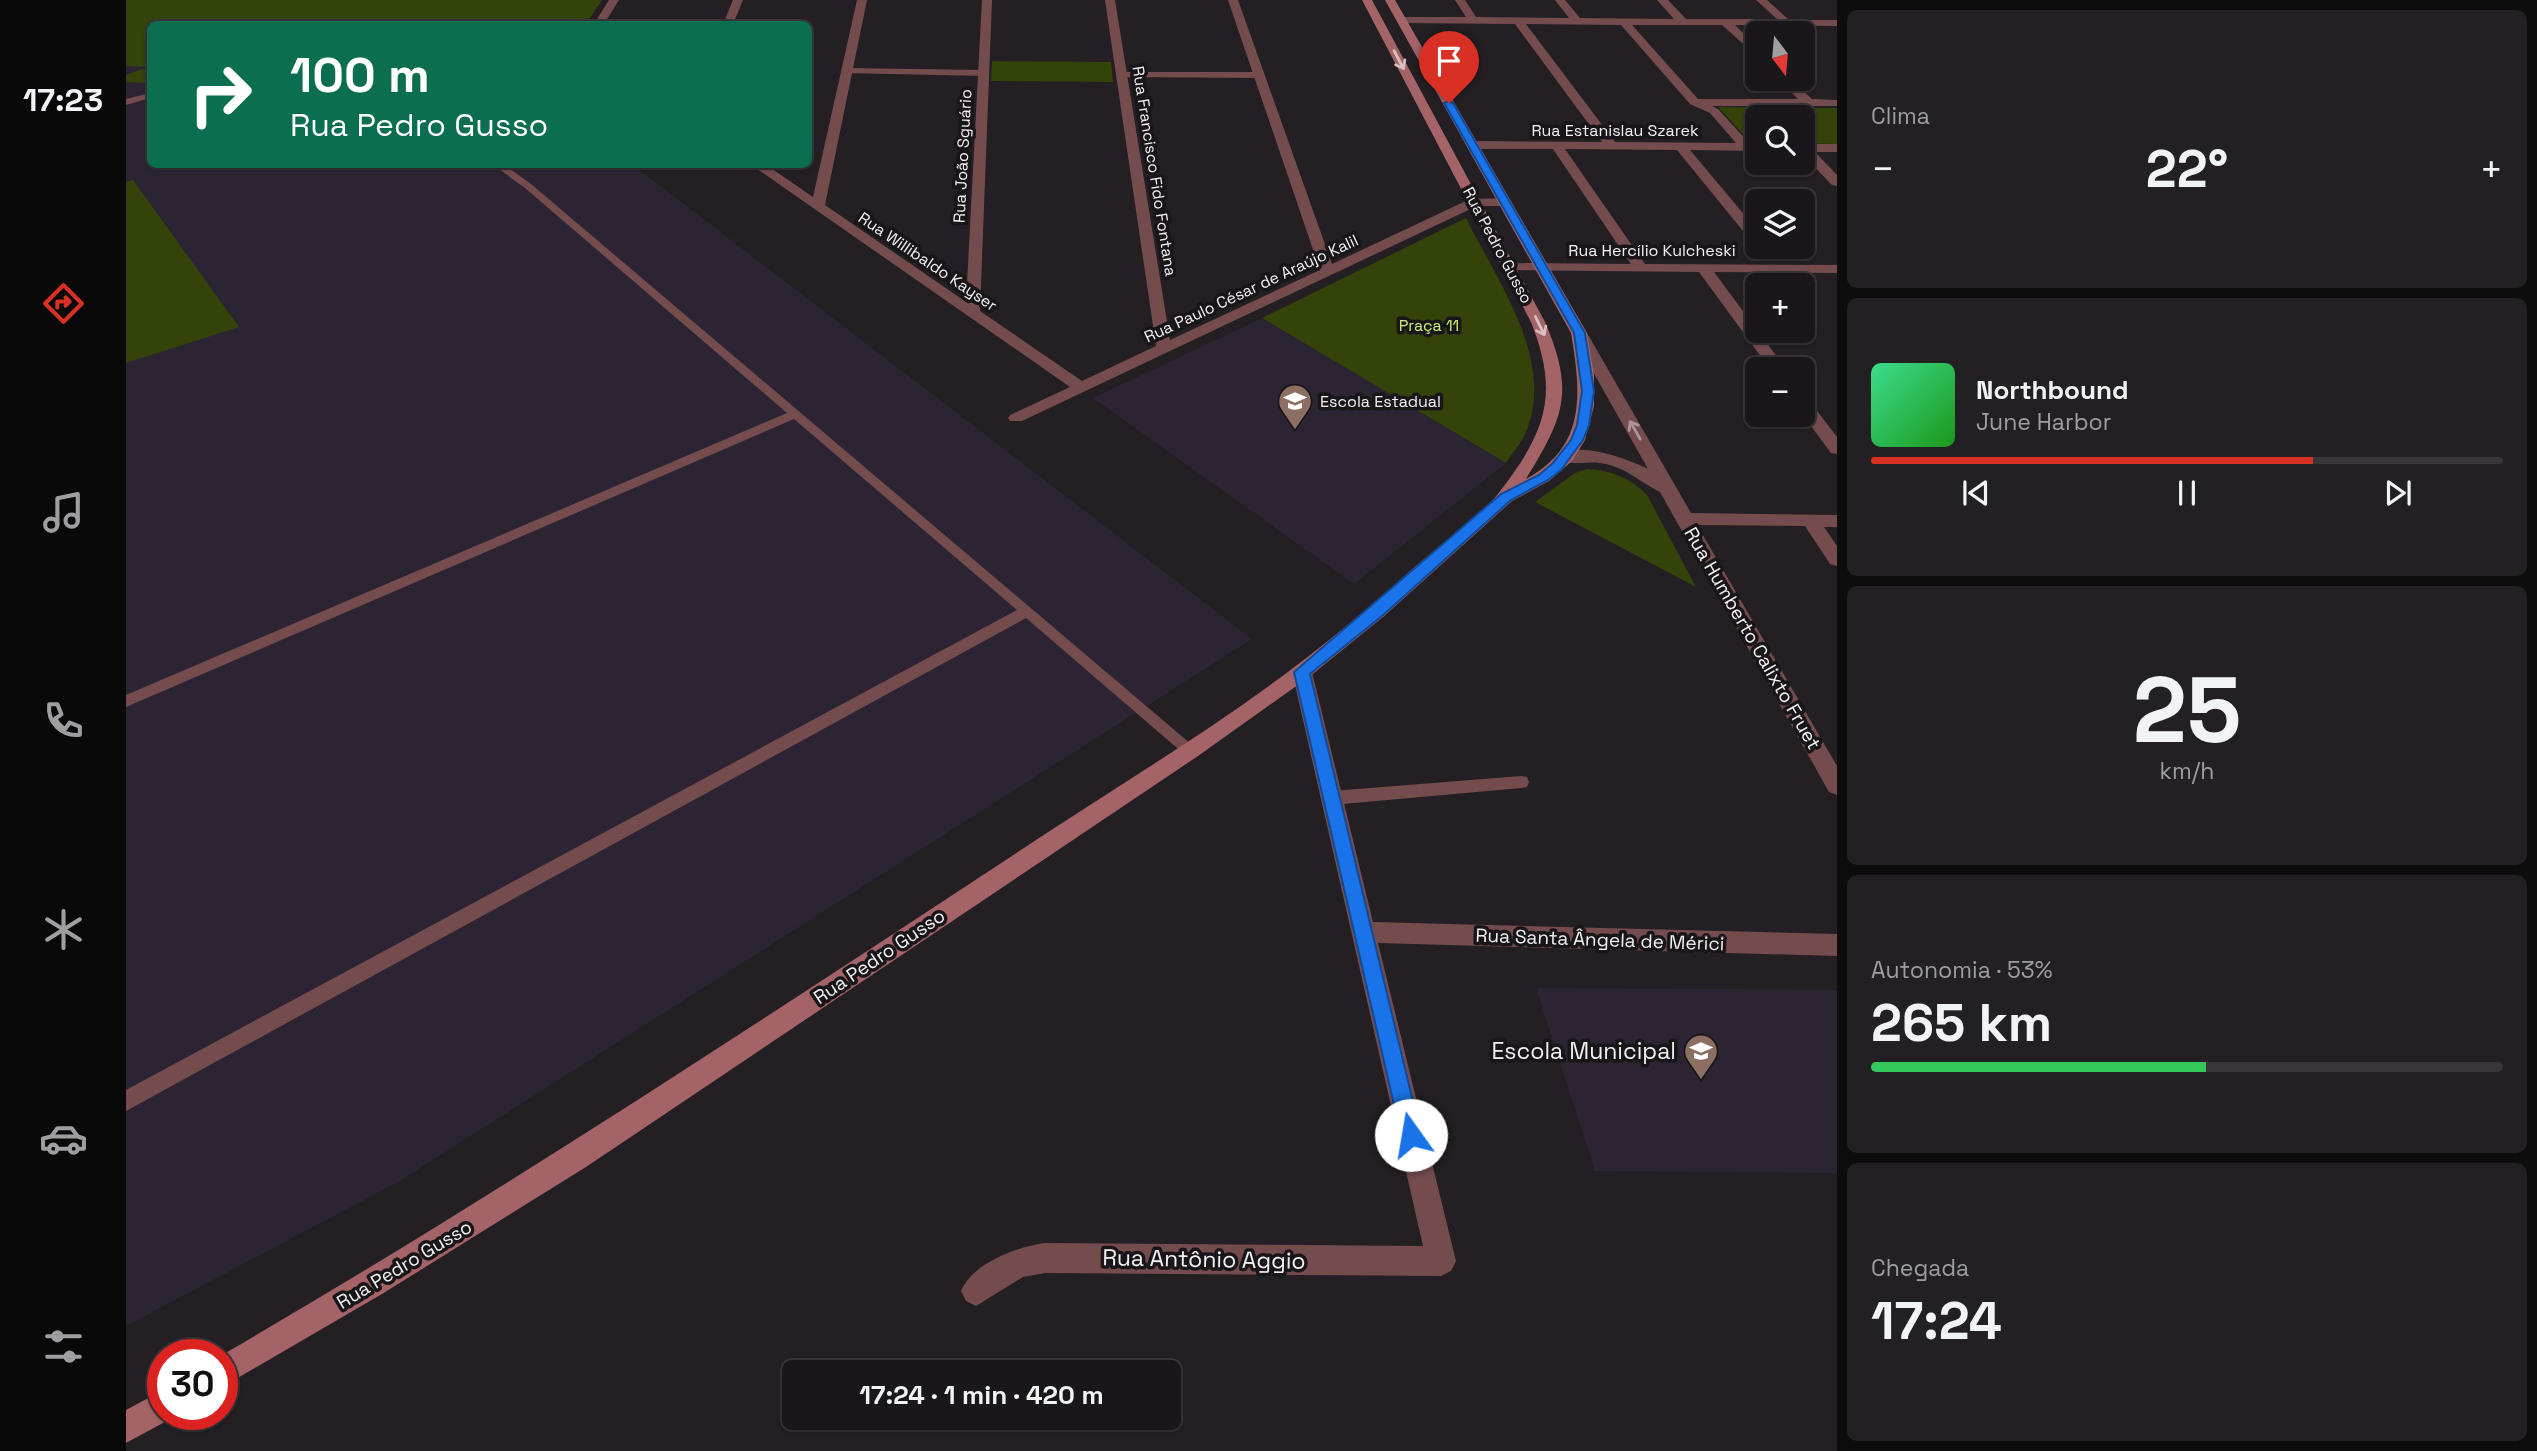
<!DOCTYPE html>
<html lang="pt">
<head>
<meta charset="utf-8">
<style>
	body { margin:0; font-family:"Space Grotesk",sans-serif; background:#232023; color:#f1f3f6; height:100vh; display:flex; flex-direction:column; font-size:26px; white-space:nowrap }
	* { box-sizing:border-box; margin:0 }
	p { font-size:23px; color:#9f9fa2 }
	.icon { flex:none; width:38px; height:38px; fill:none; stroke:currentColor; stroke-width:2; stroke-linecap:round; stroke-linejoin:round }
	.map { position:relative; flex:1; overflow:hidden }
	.drawer { display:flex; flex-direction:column; gap:10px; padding:10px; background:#0e0d0e; width:700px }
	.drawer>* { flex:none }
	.banner { position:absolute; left:21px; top:21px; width:665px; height:147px; border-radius:10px; box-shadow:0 2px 5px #0004,0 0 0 2px #383639; background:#0b6e4f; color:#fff; overflow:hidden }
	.needle { width:46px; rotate:164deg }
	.fabs { position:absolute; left:1619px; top:21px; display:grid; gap:14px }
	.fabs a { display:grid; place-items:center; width:70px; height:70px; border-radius:10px; background:#1a171a; box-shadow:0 2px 5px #0004,0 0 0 2px #383639; font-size:35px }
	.speed { position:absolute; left:21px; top:1339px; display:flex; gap:14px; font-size:35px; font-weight:700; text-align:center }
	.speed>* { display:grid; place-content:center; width:91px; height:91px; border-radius:50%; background:#1a171a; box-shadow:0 2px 5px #0004,0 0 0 2px #383639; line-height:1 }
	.speed .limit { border:10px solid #d22; background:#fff; color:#111 }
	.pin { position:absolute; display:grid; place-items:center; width:60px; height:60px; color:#fff; margin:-72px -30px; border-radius:50% 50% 50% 0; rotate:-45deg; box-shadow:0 0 7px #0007 }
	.pin .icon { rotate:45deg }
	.me { position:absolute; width:77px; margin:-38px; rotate:347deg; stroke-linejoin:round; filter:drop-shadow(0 0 5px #0008) }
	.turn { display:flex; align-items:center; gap:24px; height:147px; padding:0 28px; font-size:32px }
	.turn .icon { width:91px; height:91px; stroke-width:2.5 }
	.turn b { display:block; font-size:49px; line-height:60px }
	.big { font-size:52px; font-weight:600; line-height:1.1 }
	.drawer .widget { flex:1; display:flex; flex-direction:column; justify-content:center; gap:10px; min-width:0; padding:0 24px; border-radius:10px; background:#232023 }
	.drawer .dial { align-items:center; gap:0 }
	.dial b { font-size:91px; line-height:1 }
	.song { display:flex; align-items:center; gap:21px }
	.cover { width:84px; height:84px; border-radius:10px; background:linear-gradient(135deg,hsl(150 70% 55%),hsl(120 70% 35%)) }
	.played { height:7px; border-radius:4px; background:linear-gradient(90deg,#d93025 70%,#383639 70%) }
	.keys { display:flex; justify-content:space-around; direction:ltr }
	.heat { display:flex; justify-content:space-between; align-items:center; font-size:38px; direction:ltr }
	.charge { height:10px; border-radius:5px; background:linear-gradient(90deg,#34c759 53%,#383639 0) }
	.trip { position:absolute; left:656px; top:1360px; width:399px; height:70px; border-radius:10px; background:#1a171a; box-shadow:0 2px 5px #0004,0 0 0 2px #383639; font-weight:600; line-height:70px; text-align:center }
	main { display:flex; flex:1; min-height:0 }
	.tabs { display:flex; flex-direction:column; width:126px; justify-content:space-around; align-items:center; background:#0a090a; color:#9f9fa2 }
	.tabs .icon { width:49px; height:49px }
	.tabs .on { color:#d93025 }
	.tabs b { font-size:32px; color:#f1f3f6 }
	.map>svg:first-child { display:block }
	.education { fill:#2d2433 }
	.green { fill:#33430a }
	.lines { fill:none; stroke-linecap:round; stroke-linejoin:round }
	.service { fill:#744c4e; fill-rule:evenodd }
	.minor { fill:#744c4e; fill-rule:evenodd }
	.secondary { fill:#a36367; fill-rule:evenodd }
	.oneway { stroke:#d7bfc2 }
	.oneway2 { stroke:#ad9698 }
	.route { fill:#1a73e8; stroke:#114b97; stroke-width:2 }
	.labels { text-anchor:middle; stroke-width:7; stroke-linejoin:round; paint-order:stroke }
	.far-street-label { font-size:16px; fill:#f3f1f3; stroke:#191619 }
	.far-park-label { font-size:16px; fill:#c8ef77; stroke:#191619 }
	.far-poi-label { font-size:16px; fill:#f3f1f3; stroke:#191619; text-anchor:start }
	.street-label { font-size:19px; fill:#f3f1f3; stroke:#191619 }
	.near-poi-label { font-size:23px; fill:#f3f1f3; stroke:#191619; text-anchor:end }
	.near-street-label { font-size:23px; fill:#f3f1f3; stroke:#191619 }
</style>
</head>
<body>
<main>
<nav class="tabs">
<b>17:23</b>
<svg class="icon on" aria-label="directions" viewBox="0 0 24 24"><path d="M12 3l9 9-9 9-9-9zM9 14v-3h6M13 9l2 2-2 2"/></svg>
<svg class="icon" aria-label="music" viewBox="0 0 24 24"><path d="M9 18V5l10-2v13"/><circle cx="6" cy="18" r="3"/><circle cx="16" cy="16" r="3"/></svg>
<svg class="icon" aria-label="phone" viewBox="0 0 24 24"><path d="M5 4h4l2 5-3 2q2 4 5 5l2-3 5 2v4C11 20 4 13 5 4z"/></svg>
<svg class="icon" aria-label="climate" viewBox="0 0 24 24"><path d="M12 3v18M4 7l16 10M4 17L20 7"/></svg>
<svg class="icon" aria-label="car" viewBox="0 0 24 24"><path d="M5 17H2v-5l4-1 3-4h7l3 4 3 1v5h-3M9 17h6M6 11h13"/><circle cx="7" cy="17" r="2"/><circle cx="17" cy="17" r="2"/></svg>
<svg class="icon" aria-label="filters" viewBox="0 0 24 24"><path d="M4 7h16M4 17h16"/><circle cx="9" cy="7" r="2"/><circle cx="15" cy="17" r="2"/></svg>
</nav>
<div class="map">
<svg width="1711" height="1451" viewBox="0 0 1711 1451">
	<rect width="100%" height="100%" fill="#231f23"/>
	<g class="education">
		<polygon points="0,0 24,24 24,164 507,165 1126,639 272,1182 0,1326"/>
		<polygon points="1136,318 1380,463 1228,584 967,398"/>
		<polygon points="1410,988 1711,990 1711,1173 1469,1171"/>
	</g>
	<g class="green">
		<polygon points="0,0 476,0 460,24 24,24 24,83 0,82 0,75 22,67 0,66"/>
		<polygon points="866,61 985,62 987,82 865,81"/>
		<polygon points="1592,107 1711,108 1711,144 1677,143 1676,117 1631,117 1631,143 1625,143"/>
		<polygon points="7,180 113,327 0,363 0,182"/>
		<path d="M1340,218C1371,281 1430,360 1400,432C1396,443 1386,453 1380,463L1136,318Z"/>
		<path d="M1461,469C1485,470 1504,478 1521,495L1570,587L1409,502L1449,473Z"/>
	</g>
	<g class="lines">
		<g class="service">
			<polygon points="721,68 858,70 862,73 858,76 718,73 718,69"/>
			<polygon points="993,72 1133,72 1137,75 1133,78 996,77 992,74"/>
			<polygon points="24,93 24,98 0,105 0,99"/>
			<polygon points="366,164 377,164 405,184 1072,750 1070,754 1058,754 900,618 0,1111 0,1090 891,610 668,419 0,707 0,695 661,413 399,188"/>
			<polygon points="1395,776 1401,777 1403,782 1401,787 1395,788 1206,805 1200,803 1198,798 1200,793 1206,791"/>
		</g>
		<g class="minor">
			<polygon points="483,0 493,0 478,24 468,24"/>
			<polygon points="607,0 617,0 607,24 597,24"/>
			<polygon points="731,0 741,0 699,205 840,302 856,0 866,0 854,311 956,381 1030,346 979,0 989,0 1044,340 1194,270 1102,0 1112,0 1206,264 1344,199 1379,198 1386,202 1379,206 1351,206 896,421 884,421 882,418 884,415 944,387 624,164 639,164 687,197"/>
			<path d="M1329,0H1339L1350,17L1443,18L1429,0H1439L1454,18L1548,19L1531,0H1542L1560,19H1651L1630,0H1641L1663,20H1711V26L1609,25L1631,47V56L1596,25H1506L1572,99H1672L1652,79H1664L1686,99L1711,100V106H1586L1592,109L1623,143H1631V151L1564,150L1631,230V243L1626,242L1551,150L1439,149L1519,264L1711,265V273L1588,272L1660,369H1644L1573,272L1378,270L1376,267L1383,263L1505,264L1427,149H1346L1340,145L1346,141L1476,142L1389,24L1275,23L1270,20L1275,17H1340ZM1400,24L1495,25L1564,104L1584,113L1610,143L1489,142Z"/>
			<polygon points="1676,144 1711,144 1711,152 1689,152 1711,175 1711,186 1706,185 1676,154"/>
			<path d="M1453,328L1461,333L1565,513L1711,515V527H1698L1711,546V566L1704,564L1679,526L1571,525L1711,766V795L1703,792L1534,492C1514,482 1498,466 1474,463C1461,461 1440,467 1432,457C1448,439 1503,459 1522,469L1445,333Z"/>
			<polygon points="1676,397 1682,399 1711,437 1711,454 1705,453 1676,414"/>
			<path d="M1176,665L1183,667L1186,672L1247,922L1711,934V956L1252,943L1330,1261L1325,1271L1315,1276L919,1273L897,1277L850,1306L840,1301L835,1291C847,1263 890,1247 919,1243L1297,1246L1166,672L1169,667Z"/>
		</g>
		<g class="secondary">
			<path d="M1236,0H1246L1419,322C1449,392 1438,417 1400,479C1461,446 1455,393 1445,333L1259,0H1269L1461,333L1468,375V406L1459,440L1446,461L1423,481L1386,501L1257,617L1183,677L1072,756L460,1167L256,1294L96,1387V1355C382,1189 657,1006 933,825C1013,773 1095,723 1171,665C1212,634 1252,600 1291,565C1315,545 1358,514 1375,490C1421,430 1433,393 1405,322Z"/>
			<polygon points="37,1390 37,1414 49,1414 48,1417 0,1443 0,1410"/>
		</g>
	</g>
	<defs><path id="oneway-shaft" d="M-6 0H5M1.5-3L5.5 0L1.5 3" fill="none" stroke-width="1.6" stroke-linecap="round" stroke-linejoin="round" transform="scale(1.75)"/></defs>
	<g class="oneway">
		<use href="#oneway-shaft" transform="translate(1273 60) rotate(62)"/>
		<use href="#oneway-shaft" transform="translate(1414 326) rotate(64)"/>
	</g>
	<use class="oneway2" href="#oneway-shaft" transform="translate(1509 430) rotate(-120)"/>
	<polygon class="route" points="1323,101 1327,103 1459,333 1468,391 1463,425 1457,440 1435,470 1422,480 1385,500 1256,616 1184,674 1295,1135 1292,1142 1285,1145 1278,1142 1275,1135 1168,672 1375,494 1413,475 1426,464 1445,440 1451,425 1456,391 1448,333 1318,103"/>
	<defs>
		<g id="school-pin" transform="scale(1.75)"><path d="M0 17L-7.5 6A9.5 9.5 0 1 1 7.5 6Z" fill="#8d6e63" stroke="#191619"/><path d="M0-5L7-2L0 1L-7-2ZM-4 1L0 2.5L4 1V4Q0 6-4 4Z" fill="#fff"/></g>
	</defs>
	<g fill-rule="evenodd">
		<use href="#school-pin" x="1169" y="401"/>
		<use href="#school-pin" x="1575" y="1051"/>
	</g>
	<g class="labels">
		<g class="far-street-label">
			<text x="1489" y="136">Rua Estanislau Szarek</text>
			<text transform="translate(836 156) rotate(-87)" y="6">Rua João Sguário</text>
			<text transform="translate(1029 171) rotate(81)" y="6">Rua Francisco Fido Fontana</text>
			<text transform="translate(1372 245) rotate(62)" y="6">Rua Pedro Gusso</text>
			<text x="1526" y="256">Rua Hercílio Kulcheski</text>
			<text transform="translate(802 261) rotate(34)" y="6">Rua Willibaldo Kayser</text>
			<text transform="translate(1125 288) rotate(-25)" y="6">Rua Paulo César de Araújo Kalil</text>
		</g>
		<g class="far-park-label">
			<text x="1303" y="331">Praça 11</text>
		</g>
		<g class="far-poi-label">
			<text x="1194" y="407">Escola Estadual</text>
		</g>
		<g class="street-label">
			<text transform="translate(1627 638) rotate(60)" y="7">Rua Humberto Calixto Fruet</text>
			<text transform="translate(1474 939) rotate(2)" y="7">Rua Santa Ângela de Mérici</text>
			<text transform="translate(753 956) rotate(-34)" y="7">Rua Pedro Gusso</text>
			<text transform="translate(278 1264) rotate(-31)" y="7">Rua Pedro Gusso</text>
		</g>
		<g class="near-poi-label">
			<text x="1550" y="1059">Escola Municipal</text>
		</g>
		<g class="near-street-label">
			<text transform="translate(1078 1259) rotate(1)" y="8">Rua Antônio Aggio</text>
		</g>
	</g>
</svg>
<div class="fabs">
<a><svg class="needle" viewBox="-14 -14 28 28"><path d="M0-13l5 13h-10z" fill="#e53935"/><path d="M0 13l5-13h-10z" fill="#9f9fa2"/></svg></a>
<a><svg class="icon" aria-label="search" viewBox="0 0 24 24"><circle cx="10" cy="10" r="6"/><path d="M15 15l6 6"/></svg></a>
<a><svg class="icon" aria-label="layers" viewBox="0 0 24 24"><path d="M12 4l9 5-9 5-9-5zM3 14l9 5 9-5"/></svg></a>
<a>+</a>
<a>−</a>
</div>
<div class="speed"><div class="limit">30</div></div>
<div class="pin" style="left:1323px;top:103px;background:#d93025"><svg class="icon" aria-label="arrive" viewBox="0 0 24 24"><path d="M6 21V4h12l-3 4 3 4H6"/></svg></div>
<svg class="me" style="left:1285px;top:1135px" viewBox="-20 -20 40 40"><circle r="19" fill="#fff"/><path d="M0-13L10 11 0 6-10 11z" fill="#1a73e8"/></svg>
<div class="trip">17:24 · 1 min · 420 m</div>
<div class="banner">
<div class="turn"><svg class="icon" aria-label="right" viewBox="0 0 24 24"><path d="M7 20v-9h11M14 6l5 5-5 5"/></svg><div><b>100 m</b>Rua Pedro Gusso</div></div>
</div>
</div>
<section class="drawer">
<div class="widget"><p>Clima</p>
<div class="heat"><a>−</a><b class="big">22°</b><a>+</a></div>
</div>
<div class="widget">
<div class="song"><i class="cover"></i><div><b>Northbound</b><p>June Harbor</p></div></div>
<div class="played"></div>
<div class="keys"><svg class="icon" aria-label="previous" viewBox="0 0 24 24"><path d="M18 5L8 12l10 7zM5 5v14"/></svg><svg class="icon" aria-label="pause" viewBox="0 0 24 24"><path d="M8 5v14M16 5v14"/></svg><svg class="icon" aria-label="next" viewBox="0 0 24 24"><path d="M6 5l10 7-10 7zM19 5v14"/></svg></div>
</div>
<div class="widget dial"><b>25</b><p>km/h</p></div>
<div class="widget"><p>Autonomia · 53%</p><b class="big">265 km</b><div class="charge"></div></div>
<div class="widget"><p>Chegada</p><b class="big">17:24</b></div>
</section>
</main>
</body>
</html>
